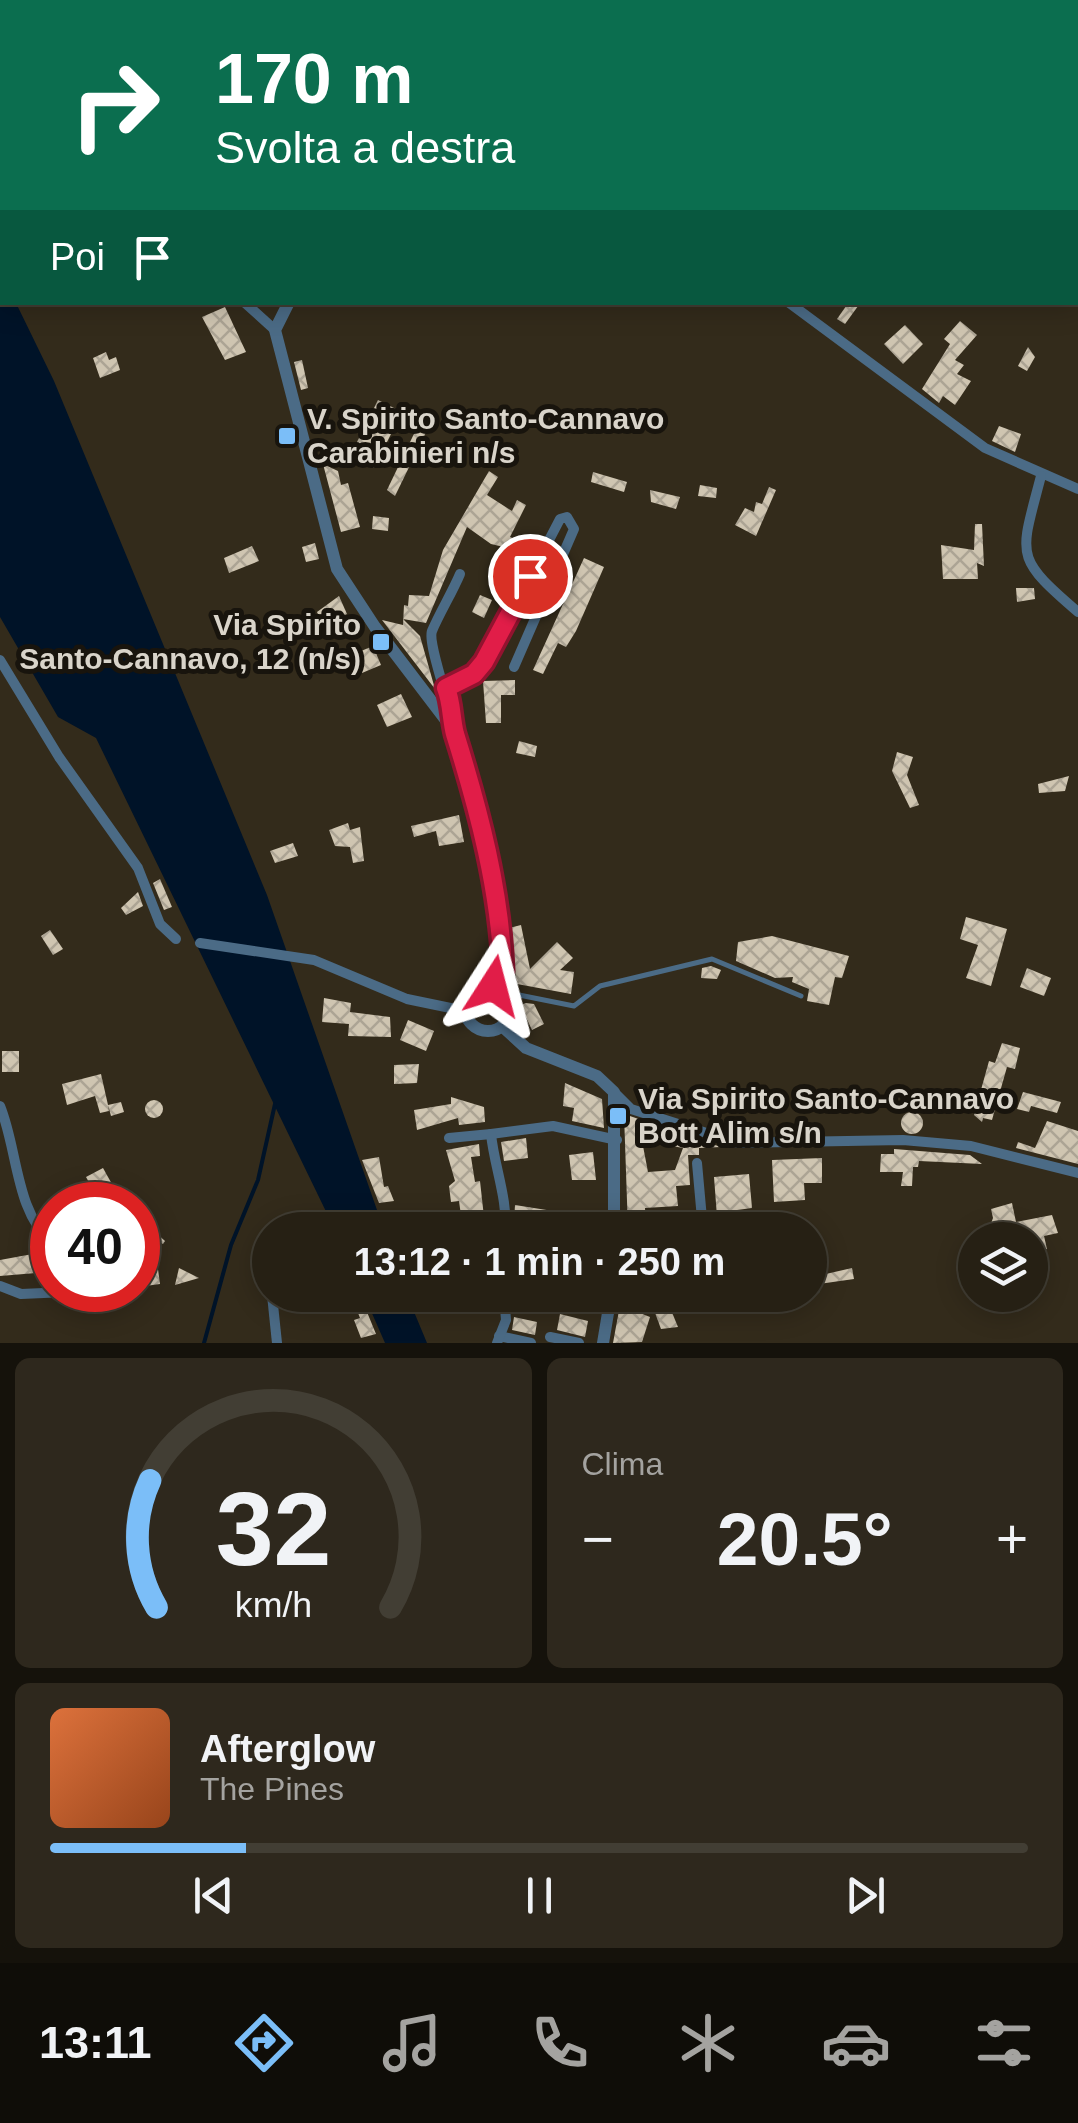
<!DOCTYPE html>
<html lang="it">
<head>
<meta charset="utf-8">
<style>
	body { margin:0; font-family:Arial,sans-serif; background:#2e281d; color:#f1f3f6; height:100vh; display:flex; flex-direction:column; font-size:38px; white-space:nowrap }
	* { box-sizing:border-box; margin:0 }
	p { font-size:32px; color:#a4a3a0 }
	.icon { flex:none; width:55px; height:55px; fill:none; stroke:currentColor; stroke-width:2; stroke-linecap:round; stroke-linejoin:round }
	.map { position:relative; height:1343px; overflow:hidden }
	.side { display:flex; flex-direction:column; gap:15px; padding:15px; background:#15120b; flex:1 }
	.side>* { flex:none }
	.hud { position:absolute; left:0px; top:0px; width:1080px; height:305px; box-shadow:0 5px 25px #0003,0 0 0 2px #423e34; background:#0b6e4f; color:#fff; overflow:hidden }
	.buttons { position:absolute; left:958px; top:1222px; display:grid; gap:20px }
	.buttons a { display:grid; place-items:center; width:90px; height:90px; border-radius:50%; background:#262014; box-shadow:0 5px 25px #0003,0 0 0 2px #423e34; font-size:50px }
	.speed { position:absolute; left:30px; top:1182px; display:flex; gap:20px; font-size:50px; font-weight:700; text-align:center }
	.speed>* { display:grid; place-content:center; width:130px; height:130px; border-radius:50%; background:#262014; box-shadow:0 5px 25px #0003,0 0 0 2px #423e34; line-height:1 }
	.speed .limit { border:15px solid #d22; background:#fff; color:#111 }
	.pin { position:absolute; display:grid; place-items:center; width:85px; height:85px; color:#fff; margin:-42px; border:5px solid #fff; border-radius:50%; box-shadow:0 2px 10px #0007 }
	.me { position:absolute; width:110px; margin:-55px; rotate:9deg; stroke-linejoin:round; filter:drop-shadow(0 0 8px #0008) }
	.turn { display:flex; align-items:center; gap:35px; height:210px; padding:0 50px; font-size:45px }
	.turn .icon { width:130px; height:130px; stroke-width:2.5 }
	.turn b { display:block; font-size:70px; line-height:85px }
	.then { display:flex; align-items:center; height:95px; padding:0 50px; background:#0003; gap:20px; font-size:38px }
	.big { font-size:75px; font-weight:700; line-height:1.1 }
	.side .card { flex:1; display:flex; flex-direction:column; justify-content:center; gap:15px; min-width:0; padding:0 35px; border-radius:15px; background:#2e281d }
	.side .dial { align-items:center; gap:0 }
	.dial svg { height:260px; overflow:visible; fill:none; stroke:#423e34; stroke-width:7; stroke-linecap:round; text-anchor:middle }
	.dial text { fill:#f1f3f6; stroke:none }
	.song { display:flex; align-items:center; gap:30px }
	.cover { width:120px; height:120px; border-radius:15px; background:linear-gradient(135deg,hsl(20 70% 55%),hsl(20 70% 35%)) }
	.played { height:10px; border-radius:5px; background:linear-gradient(90deg,#7bbef8 20%,#423e34 20%) }
	.keys { display:flex; justify-content:space-around; direction:ltr }
	.heat { display:flex; justify-content:space-between; align-items:center; font-size:55px; direction:ltr }
	.side .tiles { flex:1; display:grid; gap:15px; grid-template-columns:1fr 1fr }
	.card:last-child { grid-column:span 2 }
	.trip { position:absolute; left:252px; top:1212px; width:575px; height:100px; border-radius:50px; background:#262014; box-shadow:0 5px 25px #0003,0 0 0 2px #423e34; font-weight:700; line-height:100px; text-align:center }
	.tabs { display:flex; height:160px; justify-content:space-around; align-items:center; background:#0f0d08; color:#a4a3a0 }
	.tabs .icon { width:70px; height:70px }
	.tabs .selected { color:#7bbef8 }
	.tabs b { font-size:45px; color:#f1f3f6 }
	.map>svg:first-child { display:block }
	.water { fill:#001328 }
	.lines { fill:none; stroke-linecap:round; stroke-linejoin:round }
	.stream { stroke:#001328; stroke-width:4 }
	.building { fill:url(#building-cross-hatch); fill-rule:evenodd }
	.service { stroke:#4b6b86; stroke-width:5 }
	.minor { stroke:#4b6b86; stroke-width:10 }
	.tertiary { stroke:#4b6b86; stroke-width:12 }
	.route-casing { stroke:#92132f; stroke-width:25 }
	.route { stroke:#e11d48; stroke-width:18 }
	.poi-dot { fill:#7bbef8; stroke:#18140d; stroke-width:4 }
	.labels { text-anchor:middle; stroke-width:10; stroke-linejoin:round; paint-order:stroke }
	.poi-label { font-size:30px; font-weight:bold; fill:#d9d4ca; stroke:#18140d; text-anchor:start }
</style>
</head>
<body>
<div class="map">
<svg width="1078" height="1343" viewBox="0 0 1078 1343">
	<defs>
		<pattern id="building-cross-hatch" width="8" height="8" patternUnits="userSpaceOnUse" patternTransform="scale(2.5)"><rect width="8" height="8" fill="#cfc5b1"/><path d="M0 0l8 8M0 8l8-8" fill="none" stroke="#aca494"/></pattern>
	</defs>
	<rect width="100%" height="100%" fill="#332b1b"/>
	<g class="water">
		<polygon points="0,268 2,302 16,303 54,381 267,895 384,1230 335,1230 96,738 58,717 0,617"/>
		<polygon points="364,1295 407,1295 427,1343 385,1343"/>
	</g>
	<g class="lines">
		<g class="stream">
			<polyline points="0,2 2,3"/>
			<polyline points="204,1343 231,1245 258,1180 275,1104"/>
		</g>
	</g>
	<g class="building">
		<polygon points="849,302 861,302 845,324 837,319"/>
		<polygon points="225,307 246,352 225,360 202,317"/>
		<polygon points="960,321 977,335 955,360 964,365 957,374 971,381 955,405 943,396 939,403 922,389 950,344 944,339"/>
		<polygon points="905,325 923,344 903,364 884,344"/>
		<polygon points="1028,347 1035,357 1027,371 1018,366"/>
		<polygon points="106,352 109,360 116,357 120,370 100,378 93,358"/>
		<polygon points="302,360 308,388 301,390 294,362"/>
		<polygon points="378,400 402,412 374,468 350,456"/>
		<polygon points="424,413 433,418 395,496 387,490"/>
		<polygon points="999,426 1021,434 1015,452 992,441"/>
		<polygon points="319,449 328,460 325,465 338,471 341,485 348,483 360,527 341,532"/>
		<polygon points="489,471 498,477 487,495 512,511 517,500 526,505 510,537 517,540 512,549 491,544 467,527 426,623 403,619 420,636 435,689 382,620 403,625 404,605 408,606 409,595 429,596 443,550"/>
		<polygon points="593,472 627,482 624,492 591,482"/>
		<polygon points="700,485 717,488 716,498 698,496"/>
		<polygon points="769,487 776,490 756,536 735,525 745,508 754,512 756,502 762,504"/>
		<polygon points="650,490 680,497 676,509 651,502"/>
		<polygon points="373,516 389,518 388,531 372,529"/>
		<polygon points="975,524 982,524 984,566 977,563 978,579 943,579 941,545 974,550"/>
		<polygon points="315,543 319,559 306,562 302,547"/>
		<polygon points="252,546 259,561 229,573 224,558"/>
		<polygon points="584,558 604,567 576,631 566,647 558,643 543,674 533,670"/>
		<polygon points="1016,588 1034,588 1035,599 1017,602"/>
		<polygon points="480,595 492,600 484,618 472,612"/>
		<polygon points="339,596 347,614 323,625 317,612"/>
		<polygon points="373,646 381,665 362,673 354,654"/>
		<polygon points="515,680 515,695 501,695 501,723 486,723 483,681"/>
		<polygon points="401,694 412,717 387,727 377,705"/>
		<polygon points="519,741 537,746 535,757 516,753"/>
		<polygon points="897,752 913,757 907,775 919,805 910,808 892,771"/>
		<polygon points="1069,776 1065,791 1039,793 1038,784"/>
		<polygon points="459,815 464,842 439,846 436,831 414,837 411,826"/>
		<polygon points="348,823 350,830 360,827 364,861 353,863 350,847 335,846 329,830"/>
		<polygon points="293,843 298,856 275,863 270,851"/>
		<polygon points="160,879 172,907 164,910 153,883"/>
		<polygon points="138,892 143,906 126,915 121,908"/>
		<polygon points="966,917 1007,929 991,986 966,978 978,945 960,939"/>
		<polygon points="521,925 530,969 557,942 573,958 560,970 574,972 571,994 517,984 509,928"/>
		<polygon points="50,930 63,949 53,955 41,936"/>
		<polygon points="772,936 849,956 842,978 835,977 829,1005 807,1001 809,989 792,982 793,977 775,978 736,961 738,942"/>
		<polygon points="711,966 721,970 717,979 701,978 702,968"/>
		<polygon points="1027,968 1051,978 1044,996 1020,987"/>
		<polygon points="324,998 351,1003 350,1012 390,1017 391,1037 348,1036 349,1024 322,1022"/>
		<polygon points="526,1003 534,1004 544,1024 532,1030 520,1005"/>
		<polygon points="408,1020 434,1031 426,1051 400,1040"/>
		<polygon points="1002,1043 1020,1048 1015,1069 1007,1067 992,1120 983,1118 982,1122 974,1115 989,1061 995,1063"/>
		<rect x="2" y="1051" width="17" height="21"/>
		<polygon points="419,1064 417,1083 394,1084 394,1065"/>
		<polygon points="101,1074 108,1105 121,1102 124,1112 111,1116 108,1105 109,1111 100,1113 95,1096 67,1105 62,1084"/>
		<polygon points="565,1083 602,1099 604,1128 572,1121 574,1108 563,1106"/>
		<polygon points="1023,1092 1061,1102 1057,1113 1031,1106 1029,1112 1017,1109"/>
		<polygon points="451,1097 484,1107 485,1122 459,1125 458,1118 417,1130 414,1110 451,1104"/>
		<circle cx="154" cy="1109" r="9"/>
		<circle cx="912" cy="1123" r="11"/>
		<path d="M624,1114L721,1147L699,1148V1155H688L690,1185L676,1186L678,1206L645,1208L646,1230H628ZM651,1142L683,1148L675,1170L648,1172L643,1146L649,1148Z"/>
		<polygon points="1047,1121 1078,1131 1078,1164 1016,1148 1018,1142 1035,1148"/>
		<polygon points="526,1138 528,1158 504,1161 501,1142"/>
		<polygon points="479,1144 480,1156 471,1157 475,1182 480,1181 485,1226 463,1230 459,1201 451,1202 449,1186 455,1181 446,1150"/>
		<polygon points="894,1149 970,1155 982,1164 919,1161 918,1167 913,1167 912,1186 901,1186 903,1172 880,1172 881,1154 894,1154"/>
		<polygon points="593,1152 596,1180 572,1180 569,1155"/>
		<polygon points="379,1157 384,1187 388,1186 394,1201 379,1203 362,1160"/>
		<polygon points="822,1158 822,1183 804,1183 805,1200 774,1202 772,1160"/>
		<polygon points="103,1168 113,1186 96,1195 86,1177"/>
		<polygon points="749,1174 752,1208 737,1210 739,1230 718,1230 714,1177"/>
		<polygon points="1012,1203 1016,1222 1052,1215 1058,1233 1044,1236 1047,1249 1031,1253 1030,1240 985,1240 993,1218 991,1209"/>
		<polygon points="515,1205 597,1218 595,1230 514,1223"/>
		<polygon points="672,1212 692,1212 694,1230 674,1227"/>
		<polygon points="143,1221 165,1241 163,1244 138,1230"/>
		<polygon points="38,1253 46,1255 48,1272 0,1276 0,1260"/>
		<polygon points="157,1262 160,1284 138,1287 138,1265"/>
		<polygon points="179,1268 199,1278 175,1285"/>
		<polygon points="852,1268 854,1279 819,1284 817,1276"/>
		<polygon points="351,1295 360,1295 376,1334 361,1338 354,1320 360,1318"/>
		<polygon points="462,1295 488,1295 490,1309 465,1314"/>
		<polygon points="513,1295 554,1295 556,1303 514,1313"/>
		<polygon points="620,1305 650,1317 642,1342 613,1343"/>
		<polygon points="654,1310 671,1310 678,1327 661,1329"/>
		<polygon points="560,1314 588,1321 585,1337 557,1330"/>
		<polygon points="514,1317 537,1322 535,1335 512,1330"/>
	</g>
	<g class="lines">
		<g class="service">
			<polyline points="508,998 519,995 574,1006 600,986 712,959 801,996"/>
			<polyline points="810,1293 817,1291"/>
			<polyline points="711,1303 719,1310 797,1295"/>
		</g>
		<g class="minor">
			<polyline points="47,0 53,2"/>
			<polyline points="129,0 134,2"/>
			<polyline points="156,2 158,0"/>
			<polyline points="244,302 275,330"/>
			<polyline points="788,302 985,448 1078,489"/>
			<path d="M1041,476C1020,557 1013,556 1078,612"/>
			<polyline points="0,660 59,757 138,868 160,924 176,939"/>
			<polyline points="446,688 475,674 485,663 560,519 567,517 574,529 514,667"/>
			<path d="M455,731C452,710 427,643 432,631C440,612 452,593 460,574"/>
			<polyline points="200,943 314,960 407,999 465,1011"/>
			<polyline points="614,1092 631,1109 738,1143 903,1140 971,1146 1078,1173"/>
			<path d="M0,1106C18,1150 15,1211 52,1243"/>
			<polyline points="491,1134 553,1126 617,1140"/>
			<path d="M449,1138L491,1134C494,1165 508,1200 505,1230"/>
			<polyline points="697,1163 703,1230"/>
			<polyline points="0,1286 21,1294 112,1290"/>
			<polyline points="272,1295 277,1343"/>
			<polyline points="622,1295 636,1301 709,1301 708,1295"/>
			<polyline points="499,1336 531,1343"/>
			<polyline points="550,1337 579,1343"/>
			<polyline points="497,1343 506,1320 504,1295"/>
		</g>
		<g class="tertiary">
			<polyline points="408,0 409,2"/>
			<polyline points="289,302 275,330 337,569 375,627 455,732 467,762 502,947 503,971 493,986"/>
			<circle cx="488" cy="1008" r="23"/>
			<polyline points="502,1026 526,1048 597,1076 614,1092 614,1230"/>
			<polyline points="603,1343 611,1295"/>
		</g>
	</g>
	<g class="lines">
		<g class="route-casing">
			<path id="route" d="M493,986L503,971C500,890 479,811 455,734C451,719 452,703 446,688L474,674L484,662L530,576"/>
		</g>
		<use href="#route" class="route"/>
	</g>
	<g class="poi-dot">
		<rect x="277" y="426" width="20" height="20" rx="5"/>
		<rect x="371" y="632" width="20" height="20" rx="5"/>
		<rect x="608" y="1106" width="20" height="20" rx="5"/>
	</g>
	<g class="labels">
		<g class="poi-label">
			<text x="307" y="429">V. Spirito Santo-Cannavo<tspan x="307" dy="34">Carabinieri n/s</tspan></text>
			<text x="361" y="635" text-anchor="end">Via Spirito<tspan x="361" dy="34">Santo-Cannavo, 12 (n/s)</tspan></text>
			<text x="638" y="1109">Via Spirito Santo-Cannavo<tspan x="638" dy="34">Bott Alim s/n</tspan></text>
		</g>
	</g>
</svg>
<div class="buttons">
<a><svg class="icon" aria-label="layers" viewBox="0 0 24 24"><path d="M12 4l9 5-9 5-9-5zM3 14l9 5 9-5"/></svg></a>
</div>
<div class="speed"><div class="limit">40</div></div>
<div class="pin" style="left:530px;top:576px;background:#d93025"><svg class="icon" aria-label="arrive" viewBox="0 0 24 24"><path d="M6 21V4h12l-3 4 3 4H6"/></svg></div>
<svg class="me" style="left:493px;top:986px" viewBox="-20 -20 40 40"><path d="M0-17L14 15 0 8-14 15z" fill="#e11d48" stroke="#fff" stroke-width="4"/></svg>
<div class="trip">13:12 · 1 min · 250 m</div>
<div class="hud">
<div class="turn"><svg class="icon" aria-label="right" viewBox="0 0 24 24"><path d="M7 20v-9h11M14 6l5 5-5 5"/></svg><div><b>170 m</b>Svolta a destra</div></div>
<div class="then">Poi<svg class="icon" aria-label="arrive" viewBox="0 0 24 24"><path d="M6 21V4h12l-3 4 3 4H6"/></svg></div>
</div>
</div>
<section class="side">
<div class="tiles">
<div class="card dial"><svg viewBox="0 0 100 80">
<path d="M14 69A42 42 0 1 1 86 69"/>
<path d="M14 69A42 42 0 0 1 12 30" stroke="#7bbef8"/>
<text x="50" y="56" font-size="32" font-weight="700">32</text>
<text x="50" y="72" font-size="11">km/h</text>
</svg></div>
<div class="card"><p>Clima</p>
<div class="heat"><a>−</a><b class="big">20.5°</b><a>+</a></div>
</div>
<div class="card">
<div class="song"><i class="cover"></i><div><b>Afterglow</b><p>The Pines</p></div></div>
<div class="played"></div>
<div class="keys"><svg class="icon" aria-label="previous" viewBox="0 0 24 24"><path d="M18 5L8 12l10 7zM5 5v14"/></svg><svg class="icon" aria-label="pause" viewBox="0 0 24 24"><path d="M8 5v14M16 5v14"/></svg><svg class="icon" aria-label="next" viewBox="0 0 24 24"><path d="M6 5l10 7-10 7zM19 5v14"/></svg></div>
</div>
</div>
</section>
<nav class="tabs">
<b>13:11</b>
<svg class="icon selected" aria-label="directions" viewBox="0 0 24 24"><path d="M12 3l9 9-9 9-9-9zM9 14v-3h6M13 9l2 2-2 2"/></svg>
<svg class="icon" aria-label="music" viewBox="0 0 24 24"><path d="M9 18V5l10-2v13"/><circle cx="6" cy="18" r="3"/><circle cx="16" cy="16" r="3"/></svg>
<svg class="icon" aria-label="phone" viewBox="0 0 24 24"><path d="M5 4h4l2 5-3 2q2 4 5 5l2-3 5 2v4C11 20 4 13 5 4z"/></svg>
<svg class="icon" aria-label="climate" viewBox="0 0 24 24"><path d="M12 3v18M4 7l16 10M4 17L20 7"/></svg>
<svg class="icon" aria-label="car" viewBox="0 0 24 24"><path d="M5 17H2v-5l4-1 3-4h7l3 4 3 1v5h-3M9 17h6M6 11h13"/><circle cx="7" cy="17" r="2"/><circle cx="17" cy="17" r="2"/></svg>
<svg class="icon" aria-label="filters" viewBox="0 0 24 24"><path d="M4 7h16M4 17h16"/><circle cx="9" cy="7" r="2"/><circle cx="15" cy="17" r="2"/></svg>
</nav>
</body>
</html>
